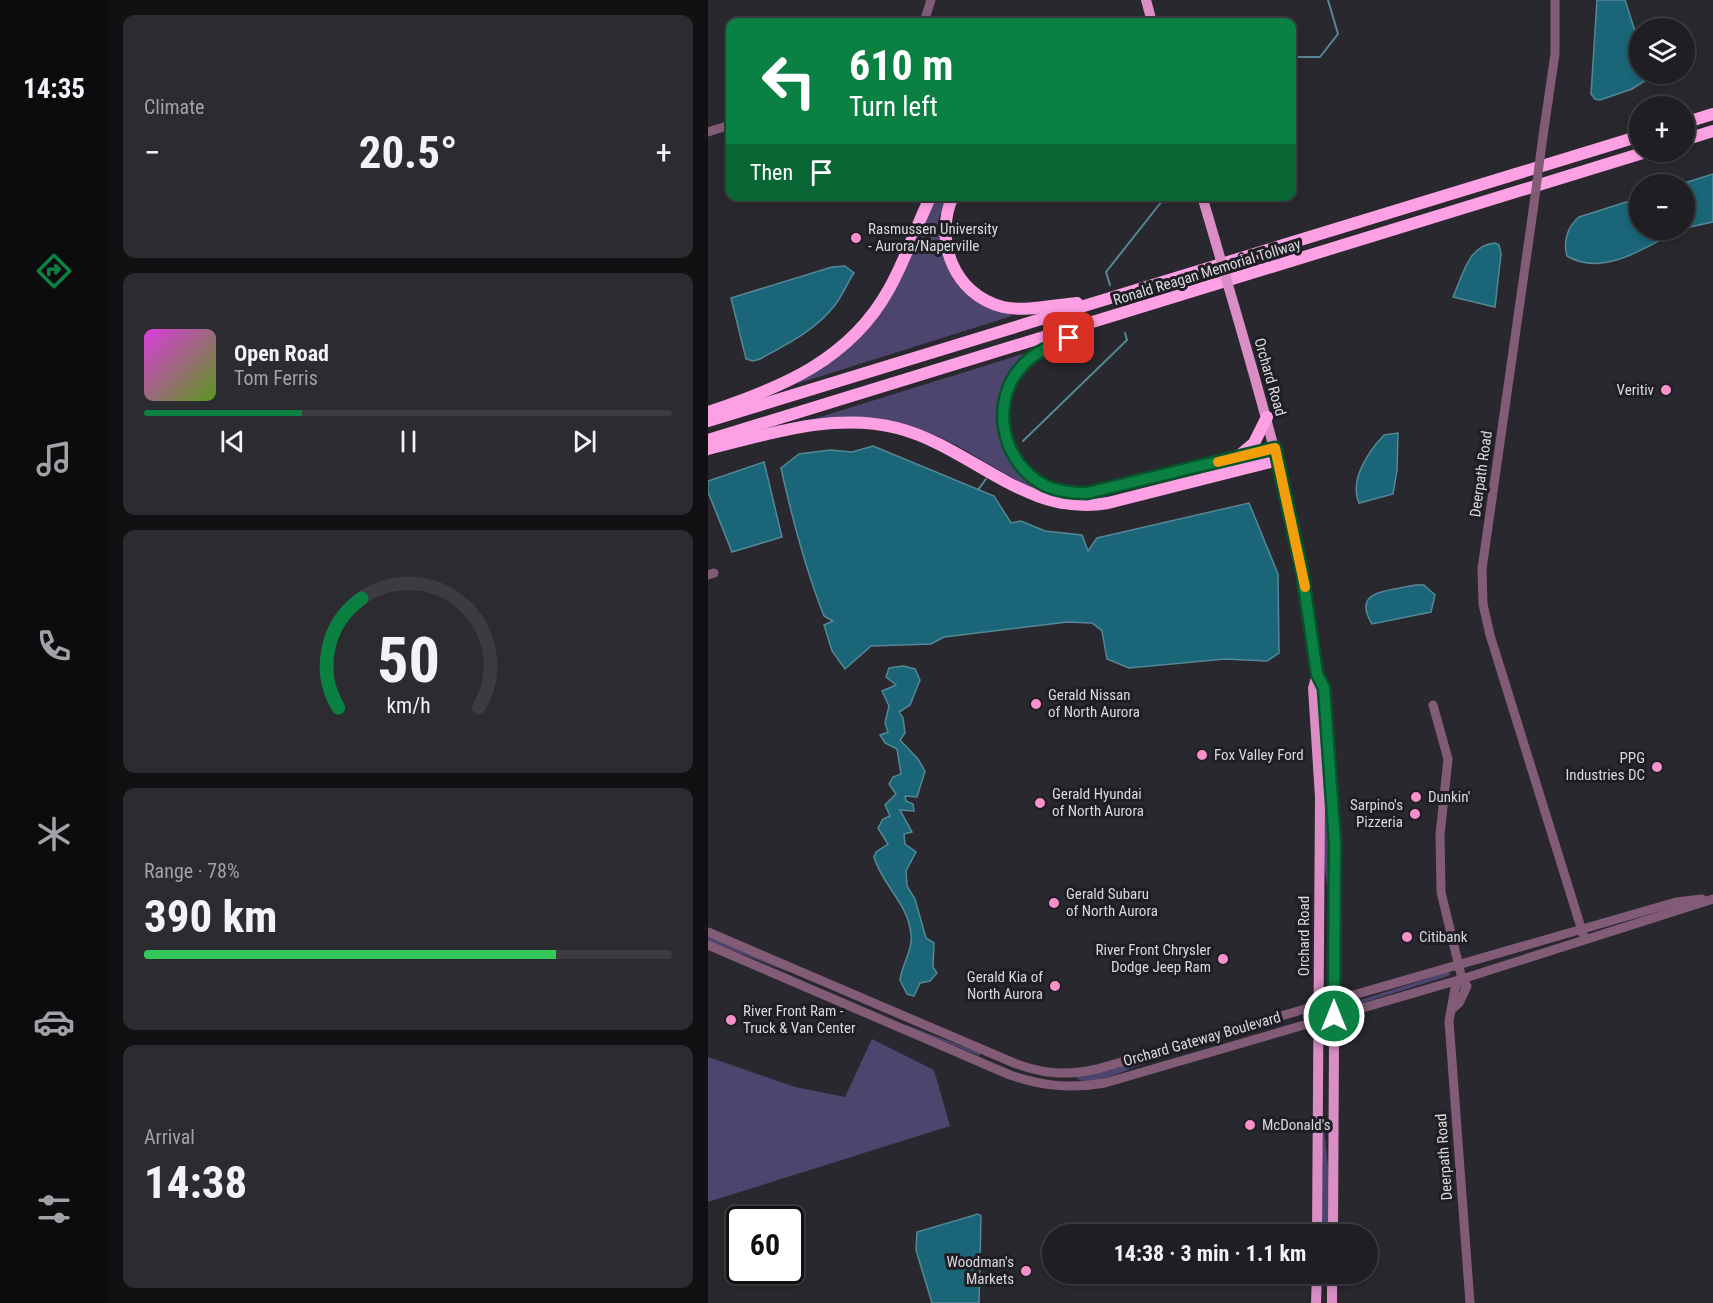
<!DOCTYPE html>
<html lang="en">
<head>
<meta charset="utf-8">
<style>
	body { margin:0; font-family:"Roboto Condensed",sans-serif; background:#2c2b2f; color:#f1f3f6; height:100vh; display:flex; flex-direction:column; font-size:22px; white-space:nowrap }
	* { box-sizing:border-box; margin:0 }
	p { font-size:20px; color:#a1a2a5 }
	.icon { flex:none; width:33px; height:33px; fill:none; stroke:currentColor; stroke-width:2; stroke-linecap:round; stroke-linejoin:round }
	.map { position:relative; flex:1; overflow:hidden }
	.details { display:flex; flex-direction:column; gap:15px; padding:15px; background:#111013; width:600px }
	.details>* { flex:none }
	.banner { position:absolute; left:18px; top:18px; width:570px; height:183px; border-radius:12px; box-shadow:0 3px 9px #0003,0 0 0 2px #3c3c40; background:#0b8043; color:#fff; overflow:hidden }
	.buttons { position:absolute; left:921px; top:18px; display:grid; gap:12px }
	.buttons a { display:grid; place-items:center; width:66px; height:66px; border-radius:50%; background:#1f1e22; box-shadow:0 3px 9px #0003,0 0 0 2px #3c3c40; font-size:30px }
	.speed { position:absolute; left:18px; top:1206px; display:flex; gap:12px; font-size:30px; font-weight:700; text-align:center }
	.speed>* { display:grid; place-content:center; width:78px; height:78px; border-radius:50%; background:#1f1e22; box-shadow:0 3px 9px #0003,0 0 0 2px #3c3c40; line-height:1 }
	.speed .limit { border:3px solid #111; border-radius:9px; background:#fff; color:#111 }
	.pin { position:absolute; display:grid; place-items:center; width:51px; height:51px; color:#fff; margin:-26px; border-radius:12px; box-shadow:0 3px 9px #0006 }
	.me { position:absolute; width:66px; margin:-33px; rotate:0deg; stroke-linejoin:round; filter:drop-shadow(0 0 4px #0008) }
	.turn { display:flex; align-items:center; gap:21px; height:126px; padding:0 24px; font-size:27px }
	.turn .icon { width:78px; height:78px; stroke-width:2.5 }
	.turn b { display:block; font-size:42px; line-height:51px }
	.then { display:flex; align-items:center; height:57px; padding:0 24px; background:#0003; gap:12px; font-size:22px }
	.big { font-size:45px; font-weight:700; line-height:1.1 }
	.details .card { flex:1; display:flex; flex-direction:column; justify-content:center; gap:9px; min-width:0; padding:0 21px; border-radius:12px; background:#2c2b2f }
	.details .dial { align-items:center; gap:0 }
	.dial svg { height:156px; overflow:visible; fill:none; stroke:#3c3c40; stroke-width:7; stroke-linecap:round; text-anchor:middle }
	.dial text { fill:#f1f3f6; stroke:none }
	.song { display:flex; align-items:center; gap:18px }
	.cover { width:72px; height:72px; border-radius:9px; background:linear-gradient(135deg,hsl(300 70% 55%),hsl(90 70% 35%)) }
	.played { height:6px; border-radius:3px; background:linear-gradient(90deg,#0b8043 30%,#3c3c40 30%) }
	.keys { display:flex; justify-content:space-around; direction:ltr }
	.heat { display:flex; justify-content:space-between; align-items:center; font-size:33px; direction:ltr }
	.charge { height:9px; border-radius:4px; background:linear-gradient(90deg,#34c759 78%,#3c3c40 0) }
	.trip { position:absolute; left:334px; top:1224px; width:336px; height:60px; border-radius:30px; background:#1f1e22; box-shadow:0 3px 9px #0003,0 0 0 2px #3c3c40; font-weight:700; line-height:60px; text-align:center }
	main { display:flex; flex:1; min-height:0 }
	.dock { display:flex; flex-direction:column; width:108px; justify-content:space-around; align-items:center; background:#0c0c0e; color:#a1a2a5 }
	.dock .icon { width:42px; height:42px }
	.dock .active { color:#0b8043 }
	.dock b { font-size:27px; color:#f1f3f6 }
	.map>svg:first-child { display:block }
	.green { fill:#4e456e }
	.water { fill:#1a6578; stroke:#548896; stroke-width:1.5 }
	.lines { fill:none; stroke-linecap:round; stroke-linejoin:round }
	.stream { stroke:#548896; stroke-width:2 }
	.minor { stroke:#825c77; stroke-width:9 }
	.major { stroke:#da8ec5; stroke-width:10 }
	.highway { stroke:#fea1e4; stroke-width:12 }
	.minor-bridge { stroke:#825c77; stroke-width:9 }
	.major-bridge { stroke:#da8ec5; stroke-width:10 }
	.route-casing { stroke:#07532c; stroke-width:15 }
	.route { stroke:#0b8043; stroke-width:10 }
	.slow { stroke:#f59e0b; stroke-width:10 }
	.poi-dot { fill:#f890cc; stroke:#1f1e25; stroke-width:2 }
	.labels { text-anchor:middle; stroke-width:6; stroke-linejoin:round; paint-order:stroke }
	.poi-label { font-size:15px; fill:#dad9dd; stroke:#1f1e25; text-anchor:start }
	.street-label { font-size:15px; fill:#dad9dd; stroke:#1f1e25 }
</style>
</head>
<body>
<main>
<nav class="dock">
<b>14:35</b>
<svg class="icon active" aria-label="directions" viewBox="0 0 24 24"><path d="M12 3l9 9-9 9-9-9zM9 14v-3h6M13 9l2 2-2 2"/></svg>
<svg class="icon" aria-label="music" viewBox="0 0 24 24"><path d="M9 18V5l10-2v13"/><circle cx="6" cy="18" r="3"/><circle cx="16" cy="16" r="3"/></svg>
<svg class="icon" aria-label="phone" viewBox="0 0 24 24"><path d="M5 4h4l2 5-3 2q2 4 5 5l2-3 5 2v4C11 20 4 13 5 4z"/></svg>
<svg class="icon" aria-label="climate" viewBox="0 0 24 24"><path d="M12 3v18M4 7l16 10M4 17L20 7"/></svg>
<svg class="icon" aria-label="car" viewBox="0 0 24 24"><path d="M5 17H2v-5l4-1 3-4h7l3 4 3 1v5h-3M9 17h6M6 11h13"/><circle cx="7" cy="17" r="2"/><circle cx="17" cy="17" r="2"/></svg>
<svg class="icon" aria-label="filters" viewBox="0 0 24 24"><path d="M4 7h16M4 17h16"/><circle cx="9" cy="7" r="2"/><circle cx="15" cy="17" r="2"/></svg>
</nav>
<section class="details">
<div class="card"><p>Climate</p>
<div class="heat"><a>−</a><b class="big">20.5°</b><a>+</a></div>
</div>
<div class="card">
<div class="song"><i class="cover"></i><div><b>Open Road</b><p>Tom Ferris</p></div></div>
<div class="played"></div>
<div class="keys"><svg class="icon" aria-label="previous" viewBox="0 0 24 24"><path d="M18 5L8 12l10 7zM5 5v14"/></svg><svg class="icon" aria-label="pause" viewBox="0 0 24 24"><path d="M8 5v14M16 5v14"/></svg><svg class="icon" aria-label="next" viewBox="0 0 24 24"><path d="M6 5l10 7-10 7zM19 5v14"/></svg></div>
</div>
<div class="card dial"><svg viewBox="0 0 100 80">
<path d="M14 69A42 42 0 1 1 86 69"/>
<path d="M14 69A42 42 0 0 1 26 13" stroke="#0b8043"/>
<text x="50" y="56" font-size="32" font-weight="700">50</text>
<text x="50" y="72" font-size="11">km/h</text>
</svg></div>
<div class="card"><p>Range · 78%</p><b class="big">390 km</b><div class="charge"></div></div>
<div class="card"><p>Arrival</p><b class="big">14:38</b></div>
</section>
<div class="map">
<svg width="1005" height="1303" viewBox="0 0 1005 1303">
	<rect width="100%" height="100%" fill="#29282e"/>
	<g class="green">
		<polygon points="230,197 239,197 230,221 235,253 241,268 304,316 88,384 133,355 151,338"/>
		<path d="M321,352L294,392L307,468L328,486L346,495C297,481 261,446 214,430C178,418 136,422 99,421Z"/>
		<polygon points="608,684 612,684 621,794 623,914 615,855"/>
		<polygon points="0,936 82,971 81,972 0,941"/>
		<polygon points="740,972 743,974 740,976 648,1005 643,1003"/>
		<polygon points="198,1025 272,1053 272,1056 197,1026"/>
		<polygon points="164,1039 226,1070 242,1126 0,1202 0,1057 87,1087 137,1097"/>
		<path d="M435,1059L436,1064C419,1069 382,1089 368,1078Z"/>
		<polygon points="614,1110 621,1175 621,1234 613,1234"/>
	</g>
	<g class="water">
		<polygon points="889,0 917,0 931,44 932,74 941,74 941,78 924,89 892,100 887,99 883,94"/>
		<polygon points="1005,174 1005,222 977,228 976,184 973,184"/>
		<path d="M931,198L932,230H971C940,246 895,278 859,256C855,242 859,227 871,217Z"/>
		<path d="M787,243L791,245L793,254L787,307L745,297C755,275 760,245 787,243Z"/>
		<path d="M137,266L146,273C139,283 135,295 127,305C108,330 79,344 52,359L45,361L38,359L23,298L124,267Z"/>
		<path d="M690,433L689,470L685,494L651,503C641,480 660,452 676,435Z"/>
		<path d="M165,446L286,496L303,523L313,521L337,531L374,535L380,551L389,538L541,503L570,574L571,653L559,661L517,659L421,668L399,659L394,631L384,623L359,622L236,637L223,644L163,646L137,669L124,651L116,625L125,621L116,616C97,568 84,518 73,468L91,454L122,450L144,452Z"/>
		<polygon points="56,462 74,537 24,552 0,492 0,481"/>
		<path d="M707,585H716L727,595L723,612L664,624C642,588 685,591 707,585Z"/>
		<path d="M195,666L207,669L212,680L202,705L191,712L195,718L197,733L192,740L210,759L217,771L209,797L197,796L198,801L205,804L206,811L192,810L204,832L196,834L197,844L208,852L198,871L199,886L207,899L218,938L226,943L225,967L229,973L222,981L212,983L206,996L199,994L192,980C194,964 205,950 203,934C200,903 174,885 166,857L168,852L180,844L170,828L175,819L182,816L177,805L188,794L181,784L185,777L193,774L189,749L177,743L172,735L180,732L177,723L181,706L174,691L188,685L178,677L181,668Z"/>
		<polygon points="270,1214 273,1216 271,1303 224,1303 208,1250 209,1232"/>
	</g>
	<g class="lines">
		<g class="stream">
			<polyline points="584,57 612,57 630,34 620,0"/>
			<polyline points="402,285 398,272 458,196"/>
			<polyline points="315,441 419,340 417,333"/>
			<polyline points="270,490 278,479"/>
		</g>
		<g class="minor">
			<polyline points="216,22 223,0"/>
			<polyline points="0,132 22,125"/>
			<polyline points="835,136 847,54 847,0"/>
			<polyline points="825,211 774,569 775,604 782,635 875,934"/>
			<polyline points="0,575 6,573"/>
			<polyline points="725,705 740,759 732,835 733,892 754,979 759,986 751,1003 744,1009"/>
			<path d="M0,932L306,1063C335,1074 359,1076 389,1069L968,902L994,899"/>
			<path d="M0,945L302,1075C334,1086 363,1089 397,1083L754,979L1005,899"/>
			<polyline points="754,979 747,988 741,1021 762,1303"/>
		</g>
		<g class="major">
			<polyline points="438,0 444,22"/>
			<polyline points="494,196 507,240"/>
			<path d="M520,285C558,414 595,541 609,674L616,688L627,843L625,1234"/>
			<polyline points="609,674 605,688 612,797 609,1234"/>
			<polyline points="608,1303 609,1274"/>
			<polyline points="624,1303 624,1274"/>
		</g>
		<g class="highway">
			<polyline points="976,123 1005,114"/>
			<polyline points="976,140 1005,131"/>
			<path d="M245,196C225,240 246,295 295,307C318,312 345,305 369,303"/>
			<path d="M369,334C352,342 331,349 317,363C280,400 292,463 338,486C351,492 364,493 379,493L567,448"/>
			<path d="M0,412C73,388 142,360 181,289C198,259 208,226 223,196"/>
			<polyline points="0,421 932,136"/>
			<polyline points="0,440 938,152"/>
			<path d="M0,449C61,434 126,412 189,428C264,447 318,518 400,503L570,460"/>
			<polyline points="533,454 546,443 559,417"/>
		</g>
		<polyline class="minor-bridge" points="825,211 835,136"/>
		<polyline class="major-bridge" points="507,240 520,285"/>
	</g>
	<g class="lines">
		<g class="route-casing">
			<path id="route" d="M361,338C346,345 329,351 317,363C280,399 292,463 338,486C351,492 364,493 379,493L567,448L594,571L609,674L616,688L627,843L626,1016"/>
		</g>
		<use href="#route" class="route"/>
		<polyline class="slow" points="510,462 567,448 597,587"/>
	</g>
	<g class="poi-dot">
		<circle cx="148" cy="238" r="6"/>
		<circle cx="958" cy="390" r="6"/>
		<circle cx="328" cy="704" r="6"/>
		<circle cx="494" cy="755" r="6"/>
		<circle cx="949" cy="767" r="6"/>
		<circle cx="708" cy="797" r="6"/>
		<circle cx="332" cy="803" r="6"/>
		<circle cx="707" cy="814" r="6"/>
		<circle cx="346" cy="903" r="6"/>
		<circle cx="699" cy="937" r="6"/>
		<circle cx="515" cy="959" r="6"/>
		<circle cx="347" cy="986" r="6"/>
		<circle cx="23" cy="1020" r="6"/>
		<circle cx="542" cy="1125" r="6"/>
		<circle cx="318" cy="1271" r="6"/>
	</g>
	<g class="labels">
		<g class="poi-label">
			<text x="160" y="234">Rasmussen University<tspan x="160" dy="17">- Aurora/Naperville</tspan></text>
			<text x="946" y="395" text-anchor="end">Veritiv</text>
			<text x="340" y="700">Gerald Nissan<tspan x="340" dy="17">of North Aurora</tspan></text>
			<text x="506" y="760">Fox Valley Ford</text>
			<text x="937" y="763" text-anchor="end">PPG<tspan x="937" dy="17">Industries DC</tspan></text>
			<text x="344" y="799">Gerald Hyundai<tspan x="344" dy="17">of North Aurora</tspan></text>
			<text x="720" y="802">Dunkin'</text>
			<text x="695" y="810" text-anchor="end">Sarpino's<tspan x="695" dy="17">Pizzeria</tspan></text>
			<text x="358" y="899">Gerald Subaru<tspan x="358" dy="17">of North Aurora</tspan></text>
			<text x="711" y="942">Citibank</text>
			<text x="503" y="955" text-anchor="end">River Front Chrysler<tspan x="503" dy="17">Dodge Jeep Ram</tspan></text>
			<text x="335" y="982" text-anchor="end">Gerald Kia of<tspan x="335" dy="17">North Aurora</tspan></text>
			<text x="35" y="1016">River Front Ram -<tspan x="35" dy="17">Truck &amp; Van Center</tspan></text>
			<text x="554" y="1130">McDonald's</text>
			<text x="306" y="1267" text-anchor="end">Woodman's<tspan x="306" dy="17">Markets</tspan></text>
		</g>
		<g class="street-label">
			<text transform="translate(499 272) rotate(-17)" y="5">Ronald Reagan Memorial Tollway</text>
			<text transform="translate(562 377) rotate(74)" y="5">Orchard Road</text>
			<text transform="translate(773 474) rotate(-82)" y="5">Deerpath Road</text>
			<text transform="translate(596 936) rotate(-90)" y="5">Orchard Road</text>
			<text transform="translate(494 1039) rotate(-16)" y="5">Orchard Gateway Boulevard</text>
			<text transform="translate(736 1157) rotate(-94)" y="5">Deerpath Road</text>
		</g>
	</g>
</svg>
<div class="buttons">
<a><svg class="icon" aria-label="layers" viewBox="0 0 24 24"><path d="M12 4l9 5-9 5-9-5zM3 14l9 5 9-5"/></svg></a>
<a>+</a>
<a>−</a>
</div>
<div class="speed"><div class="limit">60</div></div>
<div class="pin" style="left:361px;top:338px;background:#d93025"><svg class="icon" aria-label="arrive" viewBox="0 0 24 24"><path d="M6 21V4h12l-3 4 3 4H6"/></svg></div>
<svg class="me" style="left:626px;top:1016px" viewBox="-20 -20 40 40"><circle r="17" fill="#0b8043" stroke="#fff" stroke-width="3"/><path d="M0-11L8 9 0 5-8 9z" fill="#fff"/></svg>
<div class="trip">14:38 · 3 min · 1.1 km</div>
<div class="banner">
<div class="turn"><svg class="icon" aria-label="left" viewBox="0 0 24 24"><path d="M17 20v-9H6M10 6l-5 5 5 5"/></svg><div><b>610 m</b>Turn left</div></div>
<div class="then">Then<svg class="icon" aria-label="arrive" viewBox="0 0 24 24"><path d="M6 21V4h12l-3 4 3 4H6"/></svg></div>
</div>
</div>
</main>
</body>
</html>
